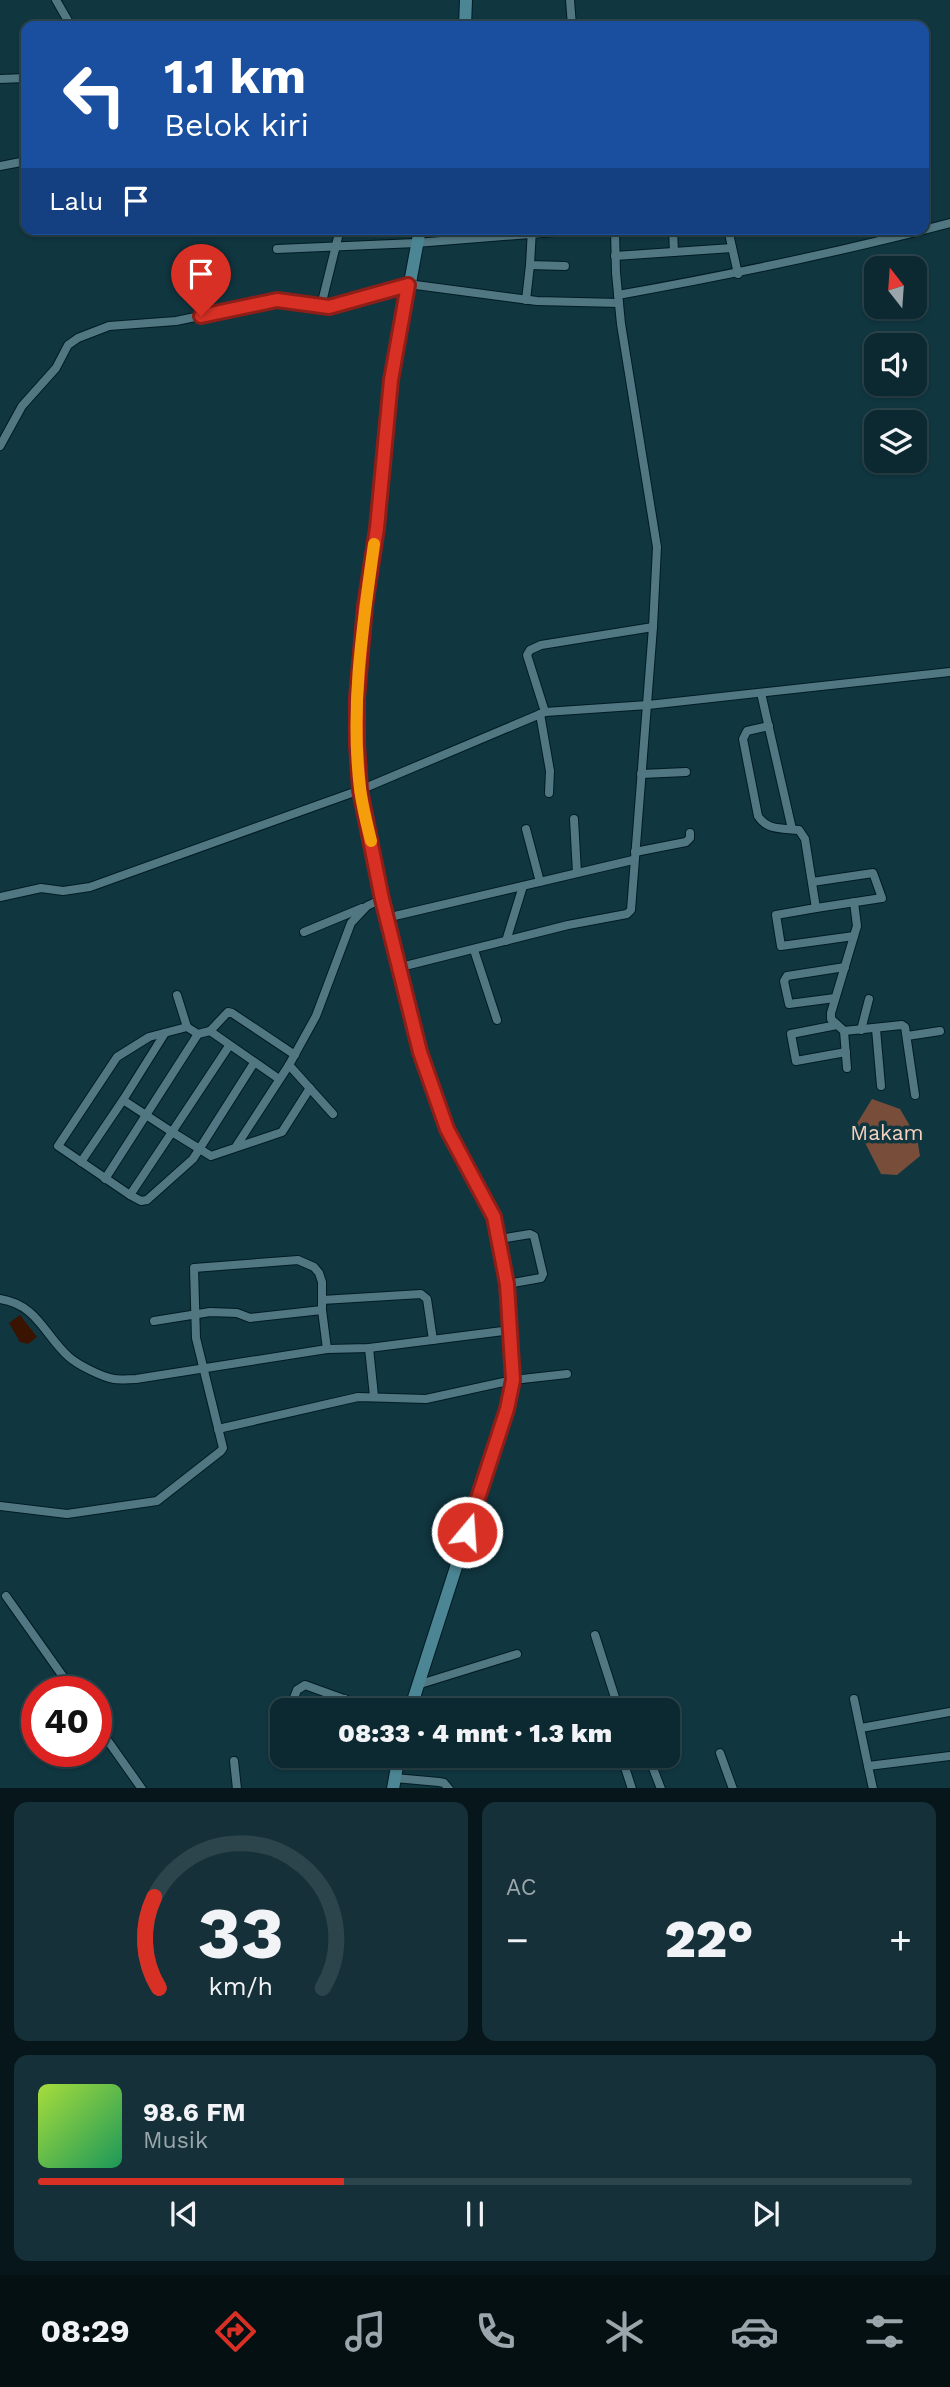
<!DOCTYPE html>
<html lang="id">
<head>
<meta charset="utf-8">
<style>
	body { margin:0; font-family:"Work Sans",sans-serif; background:#153038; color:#f1f3f6; height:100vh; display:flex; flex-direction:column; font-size:26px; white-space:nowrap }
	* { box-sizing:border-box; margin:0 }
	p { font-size:23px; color:#9aa6ab }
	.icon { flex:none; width:38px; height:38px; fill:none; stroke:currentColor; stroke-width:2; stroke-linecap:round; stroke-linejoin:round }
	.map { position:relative; height:1788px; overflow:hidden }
	.sheet { display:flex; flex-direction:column; gap:14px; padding:14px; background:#07161a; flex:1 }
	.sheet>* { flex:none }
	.guide { position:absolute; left:21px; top:21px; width:908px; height:214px; border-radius:14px; box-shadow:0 2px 5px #0004,0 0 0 2px #2c444c; background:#1a4fa0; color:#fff; overflow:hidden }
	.needle { width:46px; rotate:343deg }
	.buttons { position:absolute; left:864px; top:256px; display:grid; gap:14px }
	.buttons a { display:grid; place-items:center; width:63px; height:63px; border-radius:14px; background:#0c2830; box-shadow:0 2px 5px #0004,0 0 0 2px #2c444c; font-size:35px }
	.speed { position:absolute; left:21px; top:1676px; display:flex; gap:14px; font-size:35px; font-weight:700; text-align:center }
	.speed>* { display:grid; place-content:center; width:91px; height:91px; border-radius:50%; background:#0c2830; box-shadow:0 2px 5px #0004,0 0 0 2px #2c444c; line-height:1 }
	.speed .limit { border:10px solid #d22; background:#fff; color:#111 }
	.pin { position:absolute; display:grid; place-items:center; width:60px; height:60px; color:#fff; margin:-72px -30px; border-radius:50% 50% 50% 0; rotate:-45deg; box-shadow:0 0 7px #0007 }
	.pin .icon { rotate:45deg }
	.me { position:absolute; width:77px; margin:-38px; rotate:18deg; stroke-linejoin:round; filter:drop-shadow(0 0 5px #0008) }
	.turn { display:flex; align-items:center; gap:24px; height:147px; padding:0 28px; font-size:32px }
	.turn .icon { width:91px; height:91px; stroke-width:2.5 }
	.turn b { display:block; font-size:49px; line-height:60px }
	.then { display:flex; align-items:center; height:66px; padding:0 28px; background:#0003; gap:14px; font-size:26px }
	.big { font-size:52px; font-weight:800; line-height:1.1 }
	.sheet .card { flex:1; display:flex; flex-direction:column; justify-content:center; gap:10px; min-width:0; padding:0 24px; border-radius:14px; background:#153038 }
	.sheet .dial { align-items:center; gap:0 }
	.dial svg { height:182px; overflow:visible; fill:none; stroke:#2c444c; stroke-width:7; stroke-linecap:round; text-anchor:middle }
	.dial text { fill:#f1f3f6; stroke:none }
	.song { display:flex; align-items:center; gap:21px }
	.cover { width:84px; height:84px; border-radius:10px; background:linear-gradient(135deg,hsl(80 70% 55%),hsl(150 70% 35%)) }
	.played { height:7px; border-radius:4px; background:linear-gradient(90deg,#d93025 35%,#2c444c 35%) }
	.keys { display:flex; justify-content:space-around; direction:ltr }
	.heat { display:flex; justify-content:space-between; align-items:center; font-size:38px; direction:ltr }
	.sheet .tiles { flex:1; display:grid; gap:14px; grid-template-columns:1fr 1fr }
	.card:last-child { grid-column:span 2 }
	.trip { position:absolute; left:270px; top:1698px; width:410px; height:70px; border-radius:14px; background:#0c2830; box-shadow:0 2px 5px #0004,0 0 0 2px #2c444c; font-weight:800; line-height:70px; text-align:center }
	.tab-bar { display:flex; height:112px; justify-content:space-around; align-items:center; background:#051013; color:#9aa6ab }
	.tab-bar .icon { width:49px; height:49px }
	.tab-bar .current { color:#d93025 }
	.tab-bar b { font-size:32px; color:#f1f3f6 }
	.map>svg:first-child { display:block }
	.green { fill:#784e3a }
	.water { fill:#3a1401 }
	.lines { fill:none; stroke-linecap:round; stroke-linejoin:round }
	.street-casing { stroke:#011c23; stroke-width:10 }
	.secondary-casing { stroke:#011c23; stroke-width:14 }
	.street { stroke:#517782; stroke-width:8 }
	.secondary { stroke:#4c8695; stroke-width:12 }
	.route-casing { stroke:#8d1f18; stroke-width:18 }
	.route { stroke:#d93025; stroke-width:12 }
	.slow { stroke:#f59e0b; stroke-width:12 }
	.labels { text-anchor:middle; stroke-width:7; stroke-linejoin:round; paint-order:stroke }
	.park-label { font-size:21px; fill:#f3d0bf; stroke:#103640 }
</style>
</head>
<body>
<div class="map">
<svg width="950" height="1789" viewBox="0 0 950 1789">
	<rect width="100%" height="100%" fill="#103640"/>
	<polygon class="green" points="872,1099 900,1109 917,1138 920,1156 897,1175 881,1174 856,1125"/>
	<polygon class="water" points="20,1315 37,1337 28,1344 20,1342 9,1323"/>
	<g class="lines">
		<g class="street-casing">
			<g id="street">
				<polyline points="56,0 71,26"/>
				<polyline points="570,0 572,26"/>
				<polyline points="561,26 585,26"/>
				<polyline points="0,79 26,78"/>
				<polyline points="0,166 26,161"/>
				<polyline points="532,229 530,265 565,266"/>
				<polyline points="673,229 674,252"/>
				<polyline points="728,229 738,274"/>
				<polyline points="277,249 416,243 593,229"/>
				<polyline points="615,256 732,248"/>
				<path d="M618,295C730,275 840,252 950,223"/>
				<polyline points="526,300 530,265"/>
				<polyline points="321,306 340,229"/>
				<polyline points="0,446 22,406 56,368 68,345 78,338 109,326 176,321 277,300 329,307 408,284 537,301 619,303"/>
				<polyline points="761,693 792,829"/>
				<polyline points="545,712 527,655 530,650 541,645 653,627"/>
				<polyline points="540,714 550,771 549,793"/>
				<path d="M769,726L747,731L743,739L758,816C767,831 784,828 799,830L805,839L816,908L882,898L873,873L812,882"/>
				<polyline points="641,774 686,772"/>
				<polyline points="574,819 577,873"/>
				<polyline points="526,829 540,882"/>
				<polyline points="635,852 686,842 690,838 690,833"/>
				<polyline points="0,897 41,888 63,891 90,887 360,790 545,712 648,705 950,672"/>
				<polyline points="854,902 857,926 831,1013 831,1019 844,1031 902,1025 905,1027 915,1095"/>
				<polyline points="816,908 776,915 781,946 854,936"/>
				<polyline points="386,918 633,860"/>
				<polyline points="304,932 362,908"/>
				<polyline points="506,941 523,886"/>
				<polyline points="474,950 497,1020"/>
				<polyline points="397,968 568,925 627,914 631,910 653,627 657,547 621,324 616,273 615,229"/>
				<polyline points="177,995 187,1027"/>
				<polyline points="835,998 789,1004 784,981 787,976 845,967"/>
				<polyline points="837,1025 791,1034 796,1061 846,1052"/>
				<polyline points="876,1029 881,1086"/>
				<polyline points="861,1030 869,999"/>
				<polyline points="210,1031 228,1012 232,1013 295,1055"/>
				<polyline points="844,1031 847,1068"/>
				<polyline points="907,1036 940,1031"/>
				<polyline points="289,1065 333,1114"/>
				<polyline points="279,1079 210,1031 198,1034 187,1027 149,1037 117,1057 58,1146 130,1195 172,1132 211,1156 282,1132 310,1088"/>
				<polyline points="123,1100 172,1132 229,1046"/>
				<polyline points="237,1145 289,1065 316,1016 351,923 367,906 382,899"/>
				<polyline points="81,1162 123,1100 165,1033"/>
				<polyline points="105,1179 198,1034"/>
				<polyline points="130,1195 141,1201 147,1200 193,1159 254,1063"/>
				<polyline points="500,1239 530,1234 534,1236 543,1274 541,1278 507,1284"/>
				<path d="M0,1299C38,1305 44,1335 69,1357C78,1365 102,1377 114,1379C120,1380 129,1379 136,1379L327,1349L369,1348L511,1330"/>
				<polyline points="322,1300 421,1294 427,1299 433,1340"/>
				<polyline points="154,1321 210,1312 237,1313 250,1318 322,1310"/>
				<polyline points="369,1348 374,1396"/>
				<polyline points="218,1429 358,1397 426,1399 513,1380 567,1374"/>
				<polyline points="0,1506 67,1514 157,1501 221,1451 223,1448 196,1338 194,1268 298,1260 314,1267 319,1273 322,1282 322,1310 327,1349"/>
				<polyline points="6,1596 74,1692"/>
				<polyline points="595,1635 619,1710"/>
				<polyline points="417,1685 517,1654"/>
				<polyline points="854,1699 868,1766"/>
				<polyline points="295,1710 292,1703 297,1690 305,1685 374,1710"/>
				<polyline points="340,1710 345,1699"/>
				<polyline points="96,1724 142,1789"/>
				<polyline points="861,1728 950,1712"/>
				<polyline points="720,1753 733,1789"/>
				<polyline points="621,1755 632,1789"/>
				<polyline points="648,1755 661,1789"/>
				<polyline points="234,1761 237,1789"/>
				<polyline points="395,1778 439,1782 444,1783 449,1789"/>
				<polyline points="873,1789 868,1766 950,1756"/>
			</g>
		</g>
		<g class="secondary-casing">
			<g id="secondary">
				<polyline points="465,26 466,0"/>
				<polyline points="410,1710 507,1409 513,1380 513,1364 507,1284 500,1239 488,1204 462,1161 447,1129 420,1052 382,899 360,790 357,744 357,698 365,606 377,528 392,380 420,229"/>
				<polyline points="393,1789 399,1755"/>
			</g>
		</g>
		<use href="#street" class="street"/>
		<use href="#secondary" class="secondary"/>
	</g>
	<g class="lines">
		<g class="route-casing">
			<polyline id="route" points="201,316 277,300 329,307 408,285 391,380 377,528 365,606 357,698 357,744 360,790 382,899 420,1052 447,1129 494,1217 507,1284 513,1380 507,1409 467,1532"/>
		</g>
		<use href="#route" class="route"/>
		<path class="slow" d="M371,841C367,824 362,806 360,788C350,707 363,624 374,544"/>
	</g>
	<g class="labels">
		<g class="park-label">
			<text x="887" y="1140">Makam</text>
		</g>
	</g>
</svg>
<div class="buttons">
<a><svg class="needle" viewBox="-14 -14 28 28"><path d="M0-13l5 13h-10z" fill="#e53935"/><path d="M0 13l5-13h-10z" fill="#9aa6ab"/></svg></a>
<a><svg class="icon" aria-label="sound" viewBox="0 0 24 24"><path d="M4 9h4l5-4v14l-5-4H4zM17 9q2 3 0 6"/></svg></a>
<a><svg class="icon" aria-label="layers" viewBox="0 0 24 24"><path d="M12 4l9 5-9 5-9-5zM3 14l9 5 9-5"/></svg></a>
</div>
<div class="speed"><div class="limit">40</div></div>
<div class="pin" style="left:201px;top:316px;background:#d93025"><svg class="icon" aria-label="arrive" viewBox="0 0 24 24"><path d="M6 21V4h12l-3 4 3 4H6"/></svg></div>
<svg class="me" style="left:467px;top:1532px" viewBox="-20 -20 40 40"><circle r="17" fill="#d93025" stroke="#fff" stroke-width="3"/><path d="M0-11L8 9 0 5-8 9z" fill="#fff"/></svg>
<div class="trip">08:33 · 4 mnt · 1.3 km</div>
<div class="guide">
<div class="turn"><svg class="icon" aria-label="left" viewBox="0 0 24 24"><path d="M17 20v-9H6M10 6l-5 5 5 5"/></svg><div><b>1.1 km</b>Belok kiri</div></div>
<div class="then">Lalu<svg class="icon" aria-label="arrive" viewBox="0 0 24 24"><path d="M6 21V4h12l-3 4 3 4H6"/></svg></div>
</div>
</div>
<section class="sheet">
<div class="tiles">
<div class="card dial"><svg viewBox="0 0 100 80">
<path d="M14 69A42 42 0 1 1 86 69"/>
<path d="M14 69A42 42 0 0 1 12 29" stroke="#d93025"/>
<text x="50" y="56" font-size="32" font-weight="700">33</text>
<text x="50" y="72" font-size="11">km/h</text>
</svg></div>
<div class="card"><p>AC</p>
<div class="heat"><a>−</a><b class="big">22°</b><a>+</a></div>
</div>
<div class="card">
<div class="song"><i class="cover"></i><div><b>98.6 FM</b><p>Musik</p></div></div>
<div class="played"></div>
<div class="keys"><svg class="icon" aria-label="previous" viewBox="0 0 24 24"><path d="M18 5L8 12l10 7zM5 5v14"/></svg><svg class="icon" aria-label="pause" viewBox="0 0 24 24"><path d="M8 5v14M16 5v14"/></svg><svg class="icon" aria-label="next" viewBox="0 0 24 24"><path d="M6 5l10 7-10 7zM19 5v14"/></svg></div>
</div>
</div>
</section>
<nav class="tab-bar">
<b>08:29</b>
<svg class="icon current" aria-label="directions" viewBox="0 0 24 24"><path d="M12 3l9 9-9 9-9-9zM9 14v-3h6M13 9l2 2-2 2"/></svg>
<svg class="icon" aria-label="music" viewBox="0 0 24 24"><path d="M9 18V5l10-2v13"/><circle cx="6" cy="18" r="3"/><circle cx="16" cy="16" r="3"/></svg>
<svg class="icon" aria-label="phone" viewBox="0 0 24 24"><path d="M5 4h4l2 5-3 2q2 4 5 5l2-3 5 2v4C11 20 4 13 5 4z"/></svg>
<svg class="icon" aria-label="climate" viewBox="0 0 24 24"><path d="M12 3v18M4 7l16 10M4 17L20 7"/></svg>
<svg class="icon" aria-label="car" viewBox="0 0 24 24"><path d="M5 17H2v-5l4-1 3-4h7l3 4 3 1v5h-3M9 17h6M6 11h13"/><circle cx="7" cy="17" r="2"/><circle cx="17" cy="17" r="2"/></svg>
<svg class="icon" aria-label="filters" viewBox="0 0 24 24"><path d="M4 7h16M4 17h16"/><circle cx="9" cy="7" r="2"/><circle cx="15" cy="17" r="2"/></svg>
</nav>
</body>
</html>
